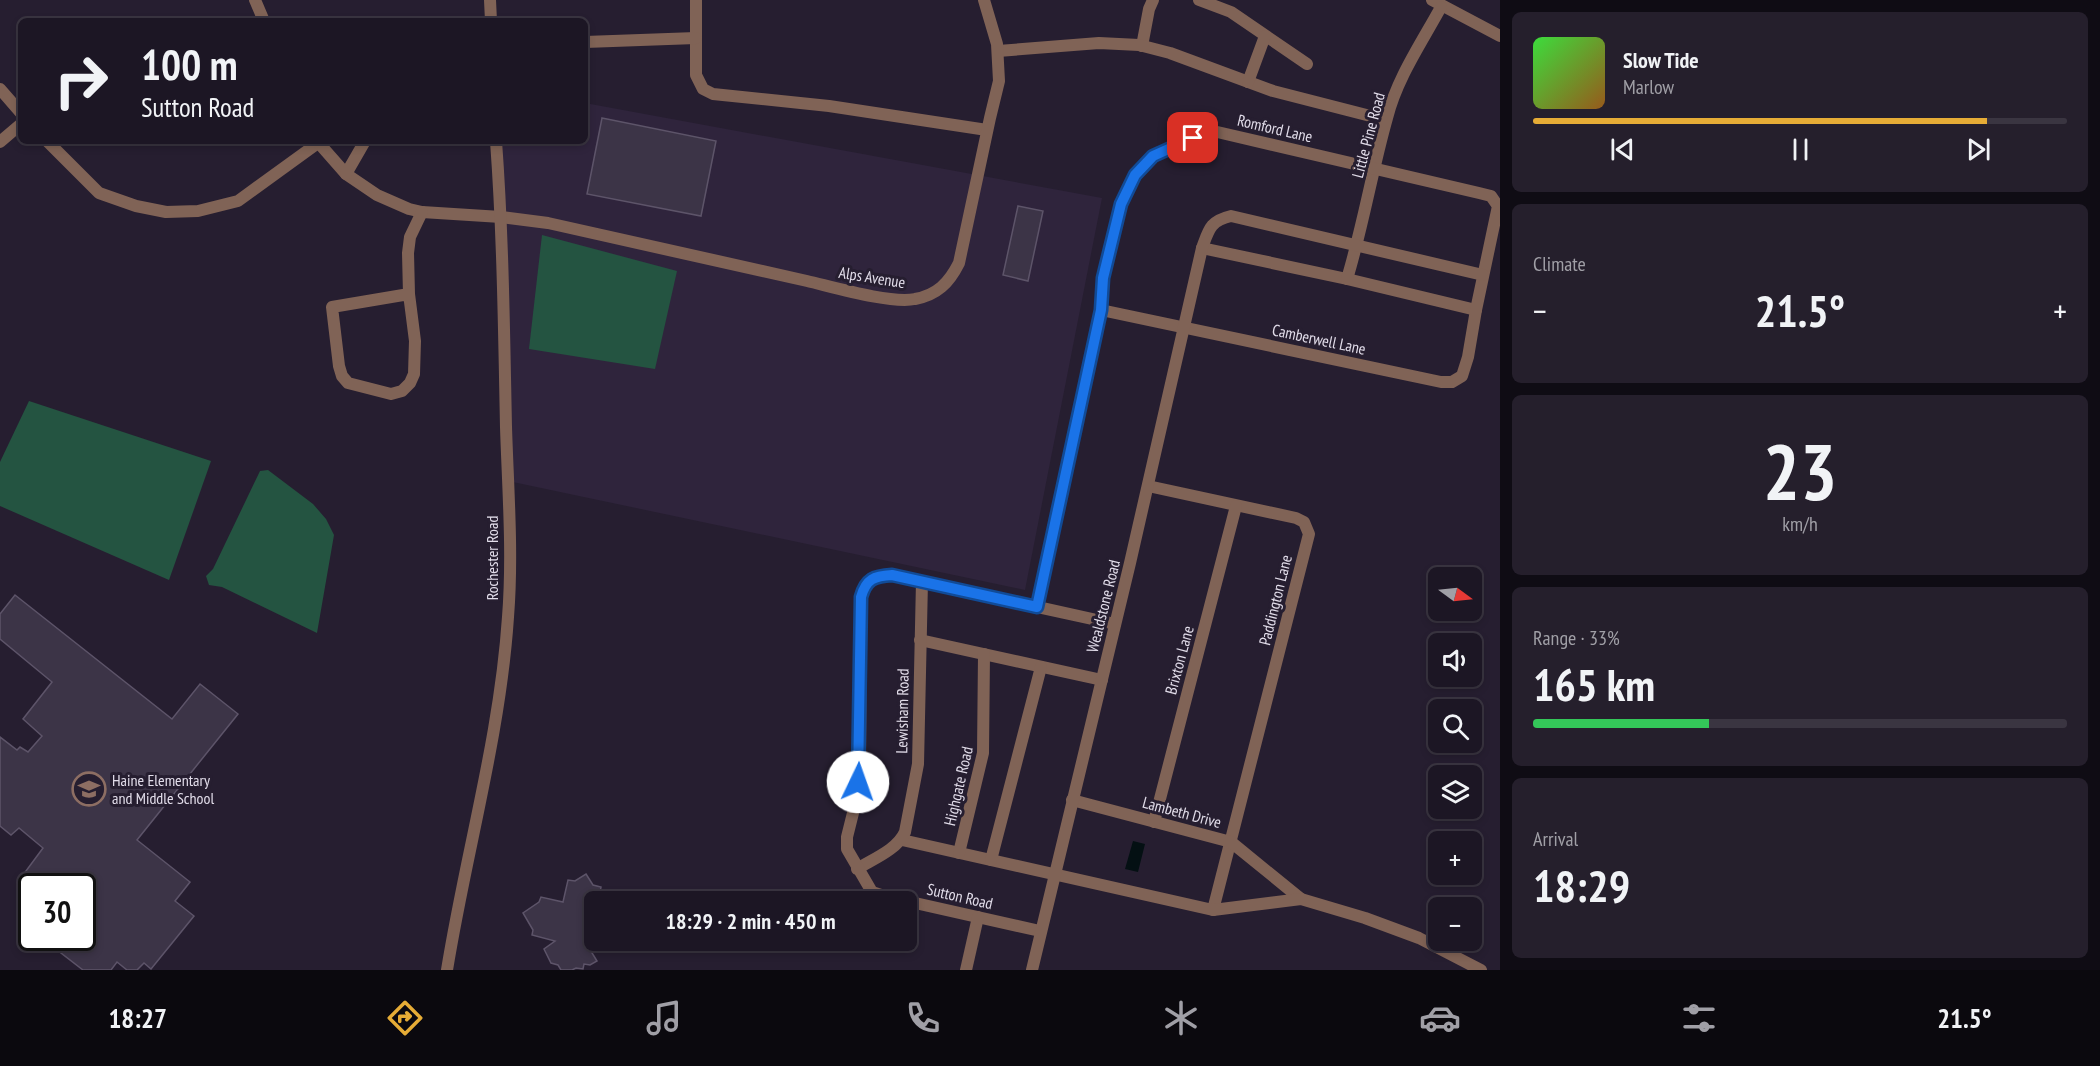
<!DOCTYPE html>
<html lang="en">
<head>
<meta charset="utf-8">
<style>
	body { margin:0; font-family:"PT Sans Narrow",sans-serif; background:#251f2c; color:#f1f3f6; height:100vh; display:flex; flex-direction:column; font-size:22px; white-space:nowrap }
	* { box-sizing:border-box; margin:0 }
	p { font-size:20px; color:#a09fa6 }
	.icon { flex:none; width:33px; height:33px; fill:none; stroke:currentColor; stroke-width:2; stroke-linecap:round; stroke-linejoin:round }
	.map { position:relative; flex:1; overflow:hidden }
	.side { display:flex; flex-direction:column; gap:12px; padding:12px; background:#0f0c14; width:600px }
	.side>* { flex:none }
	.hud { position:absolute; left:18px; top:18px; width:570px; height:126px; border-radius:9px; box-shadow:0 3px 9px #0003,0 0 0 2px #3a3541; background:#1c1624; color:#f1f3f6; overflow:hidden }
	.needle { width:39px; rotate:105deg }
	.tools { position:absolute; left:1428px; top:567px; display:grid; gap:12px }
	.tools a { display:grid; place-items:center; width:54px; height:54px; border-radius:9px; background:#1c1624; box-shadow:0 3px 9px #0003,0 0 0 2px #3a3541; font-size:30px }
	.speed { position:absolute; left:18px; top:873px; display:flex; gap:12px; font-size:30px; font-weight:700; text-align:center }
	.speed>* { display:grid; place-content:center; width:78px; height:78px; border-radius:50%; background:#1c1624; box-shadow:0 3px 9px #0003,0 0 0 2px #3a3541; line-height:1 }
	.speed .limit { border:3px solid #111; border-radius:9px; background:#fff; color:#111 }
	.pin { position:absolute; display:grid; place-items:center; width:51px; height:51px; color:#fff; margin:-26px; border-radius:12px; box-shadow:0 3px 9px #0006 }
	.me { position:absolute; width:66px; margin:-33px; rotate:3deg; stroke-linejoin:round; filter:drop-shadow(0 0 4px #0008) }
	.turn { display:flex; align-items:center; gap:21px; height:126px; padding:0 24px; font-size:27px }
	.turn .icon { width:78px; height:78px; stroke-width:2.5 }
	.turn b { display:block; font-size:42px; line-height:51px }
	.big { font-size:45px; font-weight:800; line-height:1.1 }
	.side .widget { flex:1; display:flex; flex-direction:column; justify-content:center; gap:9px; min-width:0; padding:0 21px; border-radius:9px; background:#251f2c }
	.side .dial { align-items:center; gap:0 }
	.dial b { font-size:78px; line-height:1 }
	.song { display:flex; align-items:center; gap:18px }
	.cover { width:72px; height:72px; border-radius:9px; background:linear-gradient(135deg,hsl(120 70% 55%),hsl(30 70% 35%)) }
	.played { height:6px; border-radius:3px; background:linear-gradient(90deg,#e6ac36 85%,#3a3541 85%) }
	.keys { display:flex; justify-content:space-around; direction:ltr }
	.heat { display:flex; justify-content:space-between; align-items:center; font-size:33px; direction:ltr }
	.charge { height:9px; border-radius:4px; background:linear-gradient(90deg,#34c759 33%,#3a3541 0) }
	.trip { position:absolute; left:584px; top:891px; width:333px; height:60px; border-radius:9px; background:#1c1624; box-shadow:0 3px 9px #0003,0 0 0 2px #3a3541; font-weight:800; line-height:60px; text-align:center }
	.dock { display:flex; height:96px; justify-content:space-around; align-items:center; background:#0b090e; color:#a09fa6 }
	.dock .icon { width:42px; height:42px }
	.dock .active { color:#e6ac36 }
	.dock b { font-size:27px; color:#f1f3f6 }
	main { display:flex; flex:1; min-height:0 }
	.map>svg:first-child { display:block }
	.built { fill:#2f243c }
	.green { fill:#245441 }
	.water { fill:#041013 }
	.building { fill:#3c3447; stroke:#5d5469; stroke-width:1.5 }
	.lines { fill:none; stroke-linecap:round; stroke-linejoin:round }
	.minor { stroke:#806356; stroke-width:12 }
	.tertiary { stroke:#806356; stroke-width:12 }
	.route-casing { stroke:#114b97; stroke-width:15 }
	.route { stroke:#1a73e8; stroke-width:10 }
	.labels { text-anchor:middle; stroke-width:6; stroke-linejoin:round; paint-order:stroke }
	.street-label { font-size:16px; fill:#e2ddea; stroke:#261e30 }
	.poi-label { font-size:16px; fill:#e2ddea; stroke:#261e30; text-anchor:start }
</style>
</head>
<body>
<main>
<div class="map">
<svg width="1500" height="970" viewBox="0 0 1500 970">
	<rect width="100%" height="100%" fill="#261e30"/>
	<polygon class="built" points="585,103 1102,198 1025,590 508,481 496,141 585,141"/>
	<g class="green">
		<polygon points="542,235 677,271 655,369 529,349"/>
		<polygon points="29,401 211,461 169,580 0,506 0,462"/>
		<polygon points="268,470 313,504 326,519 334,535 317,633 222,587 209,585 206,576 213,569 260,471"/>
	</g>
	<polygon class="water" points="1133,841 1145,844 1138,872 1125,869"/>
	<g class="building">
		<polygon points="602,118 716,141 701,216 587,194"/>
		<polygon points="1018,206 1043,211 1028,281 1003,275"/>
		<polygon points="15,595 172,719 200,684 238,714 137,840 190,882 175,901 194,916 151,969 144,963 137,970 127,970 117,962 111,970 83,970 52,946 58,938 82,938 82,886 30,886 20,879 43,848 19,828 11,835 0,826 0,737 17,750 20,747 28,752 42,736 23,719 52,682 0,639 0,614"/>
		<polygon points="586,874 593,885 601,887 598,902 594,902 594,940 613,940 611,952 589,948 597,961 590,965 584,964 583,969 576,968 572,970 561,970 558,965 551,963 544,949 555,941 532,935 533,930 523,913 539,902 541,897 563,902 568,880 575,881"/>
	</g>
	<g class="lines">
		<g class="minor">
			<polyline points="255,0 264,21"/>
			<polyline points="696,0 696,75 703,89 713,94 829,106 987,130"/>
			<polyline points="1199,0 1231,12 1307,64"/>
			<polyline points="1432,0 1500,36"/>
			<polyline points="585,42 696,38"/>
			<polyline points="1142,46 1149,9 1153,0"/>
			<polyline points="998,51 1099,43 1139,45 1170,53 1273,91 1386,120"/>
			<polyline points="1248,82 1265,36"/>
			<polyline points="0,89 21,113"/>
			<polyline points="47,141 99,193 136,206 166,212 198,211 238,201 318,143"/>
			<path d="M317,141L346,174L377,195L409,209L422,212L501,217L548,223C635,243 721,262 807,281C833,287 891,304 915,299C937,295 949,283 959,263L990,118L999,81L997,44L984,0"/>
			<polyline points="0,142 21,124"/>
			<polyline points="346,174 365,141"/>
			<polyline points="1202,248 1347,279 1476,310"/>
			<path d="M1347,279C1363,226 1372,171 1387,118C1397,78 1422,42 1441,7"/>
			<polyline points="409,294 332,307 339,366 342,376 348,383 391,394 402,391 410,383 414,374 415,341 409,294 408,253 410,237 422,212"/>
			<polyline points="1148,486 1296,518 1304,522 1309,534 1213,910"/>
			<polyline points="1037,607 1101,310 1103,278 1121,204 1135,175 1153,156 1173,146 1213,131 1479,193 1491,196 1498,206 1476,310 1468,357 1462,376 1452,382 1441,382 1101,310"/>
			<polyline points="920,640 1102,680"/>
			<polyline points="1072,800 1231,842 1301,899"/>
			<polyline points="1154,822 1236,506"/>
			<polyline points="902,840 1213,910 1301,899 1365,918 1419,938 1481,970"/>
			<polyline points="959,853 983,753 984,654"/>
			<polyline points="991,860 1041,667"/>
			<path d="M857,869C873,859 897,850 905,832L918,764L922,581"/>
			<path d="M1040,931L884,896L872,892L847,849V837L857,797L860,767L861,597C866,579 874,576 892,575L1115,624"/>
			<polyline points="966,970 978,917"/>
			<path d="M1032,970L1130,563L1202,248C1209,229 1210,221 1231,216L1483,275"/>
		</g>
		<g class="tertiary">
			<polyline points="490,0 491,21"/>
			<path d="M447,970C466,852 500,737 508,617C513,554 508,490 506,427C504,331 503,236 496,141"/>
		</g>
	</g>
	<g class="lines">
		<g class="route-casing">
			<path id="route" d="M858,782L861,597C866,579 874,576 892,575L1037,607L1101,310L1103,278L1121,204L1135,175L1153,156L1193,138"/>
		</g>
		<use href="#route" class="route"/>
	</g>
	<defs>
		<g id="school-ring" transform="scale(1.725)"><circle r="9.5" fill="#261e30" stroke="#8d6e63" stroke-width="1.5"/><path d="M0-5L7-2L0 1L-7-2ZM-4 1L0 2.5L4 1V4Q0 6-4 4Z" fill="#8d6e63"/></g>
	</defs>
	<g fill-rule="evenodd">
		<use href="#school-ring" x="89" y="789"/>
	</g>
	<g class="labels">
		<g class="street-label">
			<text transform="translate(1275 128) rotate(13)" y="6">Romford Lane</text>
			<text transform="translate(1368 135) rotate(-75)" y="6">Little Pine Road</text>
			<text transform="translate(872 277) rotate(9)" y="6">Alps Avenue</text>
			<text transform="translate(1319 339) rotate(12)" y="6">Camberwell Lane</text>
			<text transform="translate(492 558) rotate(-90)" y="6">Rochester Road</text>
			<text transform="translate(1275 600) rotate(-76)" y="6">Paddington Lane</text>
			<text transform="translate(1103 606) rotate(-76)" y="6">Wealdstone Road</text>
			<text transform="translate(1179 660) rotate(-75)" y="6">Brixton Lane</text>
			<text transform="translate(902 711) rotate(-89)" y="6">Lewisham Road</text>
			<text transform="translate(958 786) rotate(-77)" y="6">Highgate Road</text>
			<text transform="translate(1182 812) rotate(15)" y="6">Lambeth Drive</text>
			<text transform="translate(960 896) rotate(13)" y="6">Sutton Road</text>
		</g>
		<g class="poi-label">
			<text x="112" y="786">Haine Elementary<tspan x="112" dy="18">and Middle School</tspan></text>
		</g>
	</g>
</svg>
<div class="tools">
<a><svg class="needle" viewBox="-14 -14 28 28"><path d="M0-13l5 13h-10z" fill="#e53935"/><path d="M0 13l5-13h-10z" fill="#a09fa6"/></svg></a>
<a><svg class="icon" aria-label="sound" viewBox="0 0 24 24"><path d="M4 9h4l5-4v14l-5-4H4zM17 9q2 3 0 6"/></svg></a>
<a><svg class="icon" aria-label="search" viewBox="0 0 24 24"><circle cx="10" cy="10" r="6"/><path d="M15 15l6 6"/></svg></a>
<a><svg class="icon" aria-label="layers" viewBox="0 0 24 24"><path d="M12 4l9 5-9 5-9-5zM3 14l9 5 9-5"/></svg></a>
<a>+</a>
<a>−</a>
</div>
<div class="speed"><div class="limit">30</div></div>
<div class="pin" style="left:1193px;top:138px;background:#d93025"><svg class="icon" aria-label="arrive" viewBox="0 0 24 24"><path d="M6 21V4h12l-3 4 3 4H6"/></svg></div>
<svg class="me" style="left:858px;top:782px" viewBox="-20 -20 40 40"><circle r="19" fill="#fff"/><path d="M0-13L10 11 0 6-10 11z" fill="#1a73e8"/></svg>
<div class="trip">18:29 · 2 min · 450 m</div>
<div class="hud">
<div class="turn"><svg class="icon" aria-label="right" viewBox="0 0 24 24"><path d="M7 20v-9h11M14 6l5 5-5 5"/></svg><div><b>100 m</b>Sutton Road</div></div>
</div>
</div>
<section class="side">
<div class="widget">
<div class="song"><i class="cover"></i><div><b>Slow Tide</b><p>Marlow</p></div></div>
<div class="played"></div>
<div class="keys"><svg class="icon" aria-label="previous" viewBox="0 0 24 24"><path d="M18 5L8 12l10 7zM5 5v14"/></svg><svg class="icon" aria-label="pause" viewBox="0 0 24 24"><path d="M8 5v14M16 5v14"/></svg><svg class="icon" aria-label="next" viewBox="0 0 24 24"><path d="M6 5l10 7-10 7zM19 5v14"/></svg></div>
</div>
<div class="widget"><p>Climate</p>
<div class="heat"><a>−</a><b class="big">21.5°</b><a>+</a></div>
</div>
<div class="widget dial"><b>23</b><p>km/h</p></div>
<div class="widget"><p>Range · 33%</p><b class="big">165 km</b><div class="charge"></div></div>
<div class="widget"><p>Arrival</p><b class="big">18:29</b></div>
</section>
</main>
<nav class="dock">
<b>18:27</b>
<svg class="icon active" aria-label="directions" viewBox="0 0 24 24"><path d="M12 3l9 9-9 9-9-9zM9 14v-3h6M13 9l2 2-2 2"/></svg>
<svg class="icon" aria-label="music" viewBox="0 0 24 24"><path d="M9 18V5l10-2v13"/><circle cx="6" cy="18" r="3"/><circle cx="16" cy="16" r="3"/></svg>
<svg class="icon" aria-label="phone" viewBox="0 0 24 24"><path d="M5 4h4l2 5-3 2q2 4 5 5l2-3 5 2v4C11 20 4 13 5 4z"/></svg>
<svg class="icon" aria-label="climate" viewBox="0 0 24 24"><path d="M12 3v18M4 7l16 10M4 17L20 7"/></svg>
<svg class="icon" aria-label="car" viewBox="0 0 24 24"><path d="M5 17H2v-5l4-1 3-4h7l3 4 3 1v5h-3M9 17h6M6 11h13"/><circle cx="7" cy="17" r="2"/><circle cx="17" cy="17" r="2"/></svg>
<svg class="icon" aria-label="filters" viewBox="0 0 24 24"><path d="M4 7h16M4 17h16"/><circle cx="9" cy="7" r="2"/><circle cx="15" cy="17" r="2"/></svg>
<b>21.5°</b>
</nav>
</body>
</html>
